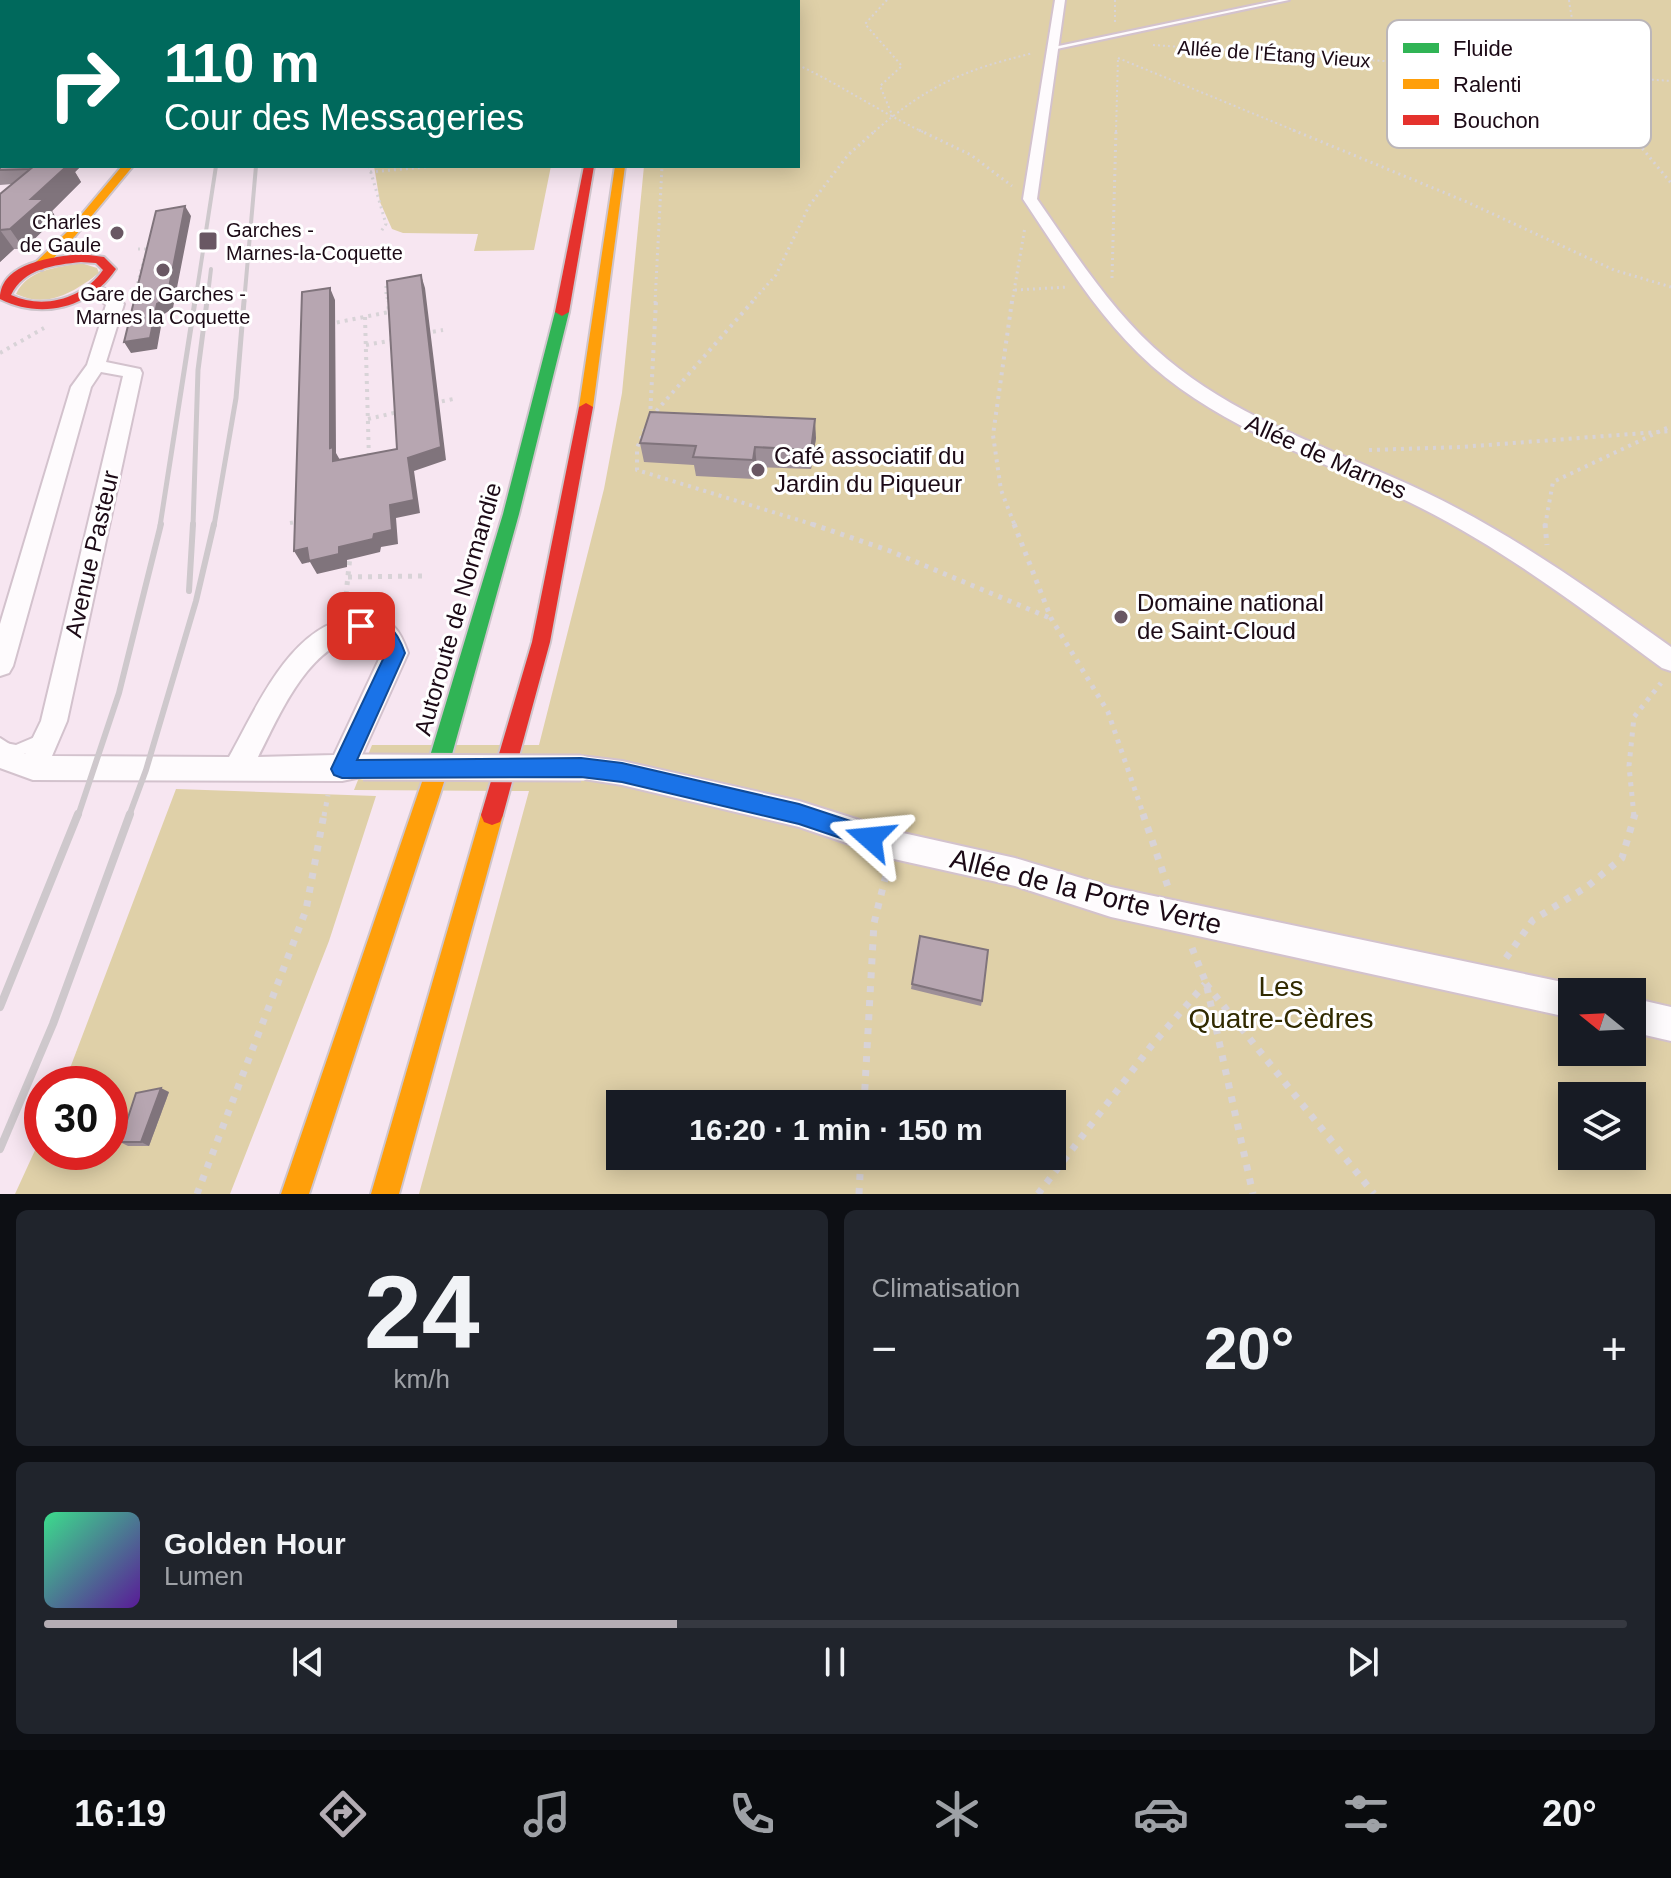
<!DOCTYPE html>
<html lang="fr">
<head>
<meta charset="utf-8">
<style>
	body { margin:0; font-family:Arial,sans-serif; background:#20242c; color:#f1f3f6; height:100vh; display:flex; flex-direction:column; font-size:30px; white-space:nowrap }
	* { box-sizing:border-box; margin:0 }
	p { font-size:26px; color:#9ea1a6 }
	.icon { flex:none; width:44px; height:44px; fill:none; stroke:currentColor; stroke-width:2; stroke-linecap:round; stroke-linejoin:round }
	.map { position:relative; height:1194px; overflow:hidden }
	.panel { display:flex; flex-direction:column; gap:16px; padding:16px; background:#0d0f14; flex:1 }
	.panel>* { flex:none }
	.guide { position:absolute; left:0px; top:0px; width:800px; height:168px; box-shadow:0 4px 20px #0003; background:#00695c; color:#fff; overflow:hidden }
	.needle { width:52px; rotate:288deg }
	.controls { position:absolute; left:1558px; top:978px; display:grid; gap:16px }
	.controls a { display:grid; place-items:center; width:88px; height:88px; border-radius:0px; background:#171b24; box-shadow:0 4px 20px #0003; font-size:40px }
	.speed { position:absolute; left:24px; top:1066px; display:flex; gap:16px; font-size:40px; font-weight:700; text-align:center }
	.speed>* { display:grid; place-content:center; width:104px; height:104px; border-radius:50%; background:#171b24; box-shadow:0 4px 20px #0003; line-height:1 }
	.speed .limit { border:12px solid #d22; background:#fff; color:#111 }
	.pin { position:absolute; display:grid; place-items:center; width:68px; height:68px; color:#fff; margin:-34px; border-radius:16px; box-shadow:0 4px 12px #0006 }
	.me { position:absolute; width:88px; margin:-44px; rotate:288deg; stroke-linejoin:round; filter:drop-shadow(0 0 6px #0008) }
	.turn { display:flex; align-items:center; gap:28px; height:168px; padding:0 32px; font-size:36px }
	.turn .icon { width:104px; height:104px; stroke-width:2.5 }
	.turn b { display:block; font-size:56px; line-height:68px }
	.big { font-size:60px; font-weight:800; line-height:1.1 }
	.panel .widget { flex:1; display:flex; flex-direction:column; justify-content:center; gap:12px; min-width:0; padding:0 28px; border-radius:12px; background:#20242c }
	.panel .dial { align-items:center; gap:0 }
	.dial b { font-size:104px; line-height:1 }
	.song { display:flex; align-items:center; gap:24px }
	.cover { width:96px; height:96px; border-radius:12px; background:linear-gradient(135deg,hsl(150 70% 55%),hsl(270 70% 35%)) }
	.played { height:8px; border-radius:4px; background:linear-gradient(90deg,#b4adb4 40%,#363941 40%) }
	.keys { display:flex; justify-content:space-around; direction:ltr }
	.heat { display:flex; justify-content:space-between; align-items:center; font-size:44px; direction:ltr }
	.panel .tiles { flex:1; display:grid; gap:16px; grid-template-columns:1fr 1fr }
	.widget:last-child { grid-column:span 2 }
	.trip { position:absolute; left:606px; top:1090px; width:460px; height:80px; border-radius:0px; background:#171b24; box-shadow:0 4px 20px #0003; font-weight:800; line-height:80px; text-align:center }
	.tabs { display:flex; height:128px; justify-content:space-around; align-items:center; background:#090b0e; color:#9ea1a6 }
	.tabs .icon { width:56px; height:56px }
	.tabs .current { color:#b4adb4 }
	.tabs b { font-size:36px; color:#f1f3f6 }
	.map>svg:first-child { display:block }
	.green { fill:#dfd0a8; fill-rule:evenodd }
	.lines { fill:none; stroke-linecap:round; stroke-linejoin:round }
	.lane-casing { stroke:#d3c2cd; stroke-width:4 }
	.street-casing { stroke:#d3c2cd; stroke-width:4 }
	.fast-casing { stroke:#cec5cc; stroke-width:4 }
	.slow-casing { stroke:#cec5cc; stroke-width:4 }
	.jam-casing { stroke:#cec5cc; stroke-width:4 }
	.path-far4 { stroke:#d8d3d7; stroke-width:2; stroke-dasharray:2 3; stroke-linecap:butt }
	.path-far3 { stroke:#d8d3d7; stroke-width:3; stroke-dasharray:2 4; stroke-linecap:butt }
	.path-far2 { stroke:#d8d3d7; stroke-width:4; stroke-dasharray:3 5; stroke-linecap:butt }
	.path-far1 { stroke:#d8d3d7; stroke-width:5; stroke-dasharray:4 6; stroke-linecap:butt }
	.path { stroke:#d8d3d7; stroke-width:7; stroke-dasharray:6 8; stroke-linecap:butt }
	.lane { fill:#fefbfd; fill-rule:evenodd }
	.street { fill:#fefbfd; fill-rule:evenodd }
	.fast { fill:#30b455; fill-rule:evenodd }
	.slow { fill:#ff9f0a; fill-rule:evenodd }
	.jam { fill:#e5322d; fill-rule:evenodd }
	.rail-far4 { stroke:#cec8cc; stroke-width:3 }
	.rail-far3 { stroke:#cec8cc; stroke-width:4 }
	.rail-far2 { stroke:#cec8cc; stroke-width:5 }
	.rail-far1 { stroke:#cec8cc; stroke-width:6 }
	.rail { stroke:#cec8cc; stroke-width:8 }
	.street-bridge-casing { stroke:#d3c2cd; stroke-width:29; stroke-linecap:butt }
	.street-bridge { stroke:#fefbfd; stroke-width:25 }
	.wall { fill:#9d8f98 }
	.shaded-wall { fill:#80747c }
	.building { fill:#b7a6b1; stroke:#80747c; stroke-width:2 }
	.route { fill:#1a73e8; stroke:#114b97; stroke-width:2 }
	.poi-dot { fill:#695763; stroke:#fff; stroke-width:3 }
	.labels { text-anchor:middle; stroke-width:6; stroke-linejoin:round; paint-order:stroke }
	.far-street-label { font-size:20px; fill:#1c0a16; stroke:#fff }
	.far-poi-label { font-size:20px; fill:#1c0a16; stroke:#fff; text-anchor:end }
	.poi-label { font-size:24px; fill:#1c0a16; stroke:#fff; text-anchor:start }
	.street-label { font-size:24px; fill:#1c0a16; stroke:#fff }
	.near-street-label { font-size:28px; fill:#1c0a16; stroke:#fff }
	.near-park-label { font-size:28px; fill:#312a00; stroke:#fff }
	.key { fill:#fff; stroke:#bbb6b9; stroke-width:2 }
	.key-label { font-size:22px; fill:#1c0a16 }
</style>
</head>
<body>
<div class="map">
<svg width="1671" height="1194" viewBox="0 0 1671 1194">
	<rect width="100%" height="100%" fill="#f7e6f1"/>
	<g class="green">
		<path d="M652,0H1671V1194H419L529,791L354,790L372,745H539L604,489L622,393L644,166H798V2ZM1572,992H1632V1052H1572ZM1572,1096H1632V1156H1572ZM620,1104H1052V1156H620Z"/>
		<polygon points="374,166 551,166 534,250 474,251 478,234 403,233 392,229 380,202"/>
		<path d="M81,263L97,268L99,273C74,292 48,309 16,294C28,269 56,268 81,263Z"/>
		<polygon points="176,789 376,796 329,941 230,1194 15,1194 42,1135 42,1152 110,1152 110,1084 64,1084"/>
	</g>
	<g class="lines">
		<g class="lane-casing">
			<g id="lane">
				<polygon points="1279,0 1289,0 1052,50 1049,48"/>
				<polygon points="42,734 47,736 49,740 47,744 17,757 0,754 0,742 16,745"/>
			</g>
		</g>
		<g class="street-casing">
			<g id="street">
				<path d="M1055,0H1065L1037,199C1076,255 1114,315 1167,359C1242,422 1337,450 1425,492C1513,534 1592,591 1671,647V671L1662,668C1581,608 1500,546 1409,502C1322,460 1226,431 1152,366C1099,319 1062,257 1023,199Z"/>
				<path d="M92,285L112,291L124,304L106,362L140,369L142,373L67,721L52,756L229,757C258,706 294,615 365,617C392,617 400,630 408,653L361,757L370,767L366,776L342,781L33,780L0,768V738L25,754L41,721L123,376L101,372L91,387L13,666L9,673L0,676V624L71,387L87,365L106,305C100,298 89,297 84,290ZM373,636L378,639L382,653L334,755L258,757C281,712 313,633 373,636Z"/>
				<polygon points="581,756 622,761 799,801 894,831 1015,858 1111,887 1572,984 1585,992 1572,992 1572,1018 1111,917 1015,886 894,859 799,827 622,785 571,777 567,768 571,759"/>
				<polygon points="1632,998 1671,1007 1671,1041 1632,1032"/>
			</g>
		</g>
		<g class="fast-casing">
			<g id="fast">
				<rect x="606" y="0" width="8" height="2"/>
				<polygon points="562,308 569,312 519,514 446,776 442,783 435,785 428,783 424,776 503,514 555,312"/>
			</g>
		</g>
		<g class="slow-casing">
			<g id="slow">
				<polygon points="122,166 133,166 75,236 42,270 34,270 34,264 67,232"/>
				<polygon points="615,166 625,166 593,407 586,411 579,407"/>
				<polygon points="435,767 442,769 446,776 309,1194 281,1194 424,776 428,769"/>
				<polygon points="492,805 500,808 503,815 399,1194 371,1194 481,815 484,808"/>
			</g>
		</g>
		<g class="jam-casing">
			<g id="jam">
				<polygon points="584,166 594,166 569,312 562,316 555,312"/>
				<path d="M81,254L104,257L116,269C90,308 42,320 0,299C0,262 54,257 81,254ZM81,262L96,263L103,270C83,299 43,310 11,295C24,268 54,265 81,262Z"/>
				<polygon points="586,403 593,407 550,642 503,815 500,822 492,825 484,822 481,815 532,642 579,407"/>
			</g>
		</g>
		<g class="path-far4">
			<polyline points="525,0 562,1"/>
			<polyline points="887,0 865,24 902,66 880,86 893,117"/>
			<polyline points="1115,0 1115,23"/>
			<path d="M1569,0C1575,50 1599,92 1629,132"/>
			<polyline points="383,2 388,0"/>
			<polyline points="1153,45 1671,81"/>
			<polyline points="1118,58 1298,132"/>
			<path d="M798,65C841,85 880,112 923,132"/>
			<path d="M874,132C928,85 964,70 1033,53"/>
			<polyline points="1116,132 1118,57"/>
		</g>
		<g class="path-far3">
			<polyline points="919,130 971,155 1012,186"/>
			<polyline points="1293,130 1467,202 1614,270 1671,287"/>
			<polyline points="1627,130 1671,183"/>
			<polyline points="369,166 386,224 380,233"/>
			<polyline points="370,172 436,166"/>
			<polyline points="138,249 153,249"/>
			<polyline points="1112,278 1116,130"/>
			<polyline points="386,286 386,295"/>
			<polyline points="130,290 136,289 144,259"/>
			<polyline points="1015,290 1069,287"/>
			<polyline points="387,297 388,303"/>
			<polyline points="655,303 662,166"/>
			<polyline points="751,303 776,275 809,206 848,155 876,130"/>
			<polyline points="1012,303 1025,227"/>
		</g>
		<g class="path-far2">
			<polyline points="1012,301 993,435 1001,490 1015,526"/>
			<polyline points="365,317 369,460"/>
			<polyline points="329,324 389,312 388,301"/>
			<polyline points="425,333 443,330"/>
			<polyline points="366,345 394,340"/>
			<polyline points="0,353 44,328"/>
			<polyline points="434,403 453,399"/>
			<polyline points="650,417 656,301"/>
			<polyline points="651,417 753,301"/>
			<polyline points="368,419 398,412"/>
			<polyline points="645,429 637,448 637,470 818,526"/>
			<polyline points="1369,450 1461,447 1671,431"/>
			<polyline points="290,523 301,521"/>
			<polyline points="1545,526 1553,482 1671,426"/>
		</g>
		<g class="path-far1">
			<polyline points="812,524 890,551 1050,618"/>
			<polyline points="1014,524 1051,618 1108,712 1144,816"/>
			<polyline points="1545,524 1547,545"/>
			<polyline points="348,577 425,576"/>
			<polyline points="345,605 350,556"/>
			<polyline points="324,816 328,795"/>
			<polyline points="1634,816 1629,766 1634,717 1661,683"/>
		</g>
		<g class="path">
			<polyline points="1143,814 1168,887"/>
			<polyline points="1192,948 1206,983 1253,1194"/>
			<polyline points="1506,958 1533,920 1588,886 1622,858 1635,814"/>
			<polyline points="1206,984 1374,1194"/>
			<polyline points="864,1104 874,923 887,871"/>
			<polyline points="197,1194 306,910 324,814"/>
			<polyline points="859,1194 861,1156"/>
			<polyline points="1038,1194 1152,1045 1205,984"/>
		</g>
		<use href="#lane" class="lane"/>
		<use href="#street" class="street"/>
		<use href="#fast" class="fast"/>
		<use href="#slow" class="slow"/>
		<use href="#jam" class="jam"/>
		<polyline class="rail-far4" points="331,2 334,0"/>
		<g class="rail-far3">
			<polyline points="195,303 216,166"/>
			<polyline points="207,303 211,269"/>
			<polyline points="244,303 256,166"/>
		</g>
		<g class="rail-far2">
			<polyline points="160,526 195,301"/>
			<polyline points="193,526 198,370 207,301"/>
			<polyline points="214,526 236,398 244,301"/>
		</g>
		<g class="rail-far1">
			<polyline points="189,591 193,524"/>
			<polyline points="78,816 119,693 161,524"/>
			<polyline points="129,816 146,770 196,601 214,524"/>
		</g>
		<g class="rail">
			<polyline points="0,1007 78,814"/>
			<polyline points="0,1149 53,1024 130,814"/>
		</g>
		<g class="street-bridge-casing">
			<polyline id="street-bridge" points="363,767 581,768"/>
		</g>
		<use href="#street-bridge" class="street-bridge"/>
	</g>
	<g class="wall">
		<polygon points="0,0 262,0 261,2 2,2 2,166 81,166 75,172 81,182 52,211 56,218 24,249 14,249 0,262 0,194 12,184 0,185 0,158 1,157 0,157"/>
		<polygon points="816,438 811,469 757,467 754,479 696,476 694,465 644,462 640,443"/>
		<polygon points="920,936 982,1001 981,1006 911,989"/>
		<polygon points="169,1092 149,1146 128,1146 120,1142"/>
	</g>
	<g class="shaded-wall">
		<polygon points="247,0 262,0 261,2 245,2"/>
		<polygon points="56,166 81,166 75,172 81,182 52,211 56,218 24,249 10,229"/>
		<polygon points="185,206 191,216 173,308 163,315 157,349 131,353 124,342"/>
		<polygon points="0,230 14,249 0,262"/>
		<polygon points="421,275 425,288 446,460 414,471 420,513 396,518 398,544 381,547 380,552 347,560 347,567 317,574 310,562 302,564 294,551 307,548 339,547 374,534 390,505"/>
		<polygon points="330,288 335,300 336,453 340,460 333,461 330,448"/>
		<polygon points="815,419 816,438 811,469 811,450"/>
		<polygon points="755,447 757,467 754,479 753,460"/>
		<polygon points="161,1088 169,1092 149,1146 141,1142"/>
	</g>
	<g class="building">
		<polygon points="0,0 247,0 245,2 2,2 2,142 0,142"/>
		<polygon points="2,156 2,166 34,166 31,169 0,170 0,158"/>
		<polygon points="34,166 67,166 31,199 44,199 10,229 0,230 0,194"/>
		<polygon points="185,206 167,298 157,304 150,338 124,342 156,211"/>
		<polygon points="421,275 441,447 408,458 414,500 390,505 392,530 374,534 373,539 339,547 339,554 309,561 307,548 294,551 302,292 330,288 330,448 333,447 333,461 397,449 387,281"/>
		<polygon points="650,412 815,419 811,450 755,447 753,460 693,457 696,446 640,443"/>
		<polygon points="920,936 988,950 982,1001 912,984"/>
		<polygon points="161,1088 141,1142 120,1142 136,1093"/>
	</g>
	<path class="route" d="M361,619C388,620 396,628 405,653L357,760L581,758L622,763L799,804L878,830L881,838L878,845L870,848L799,824L622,782L581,777L342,778L334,775L331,769L386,653C379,633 373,637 355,631L352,626Z"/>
	<g class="poi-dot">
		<circle cx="117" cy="233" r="8"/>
		<rect x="198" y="231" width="20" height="20" rx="4"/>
		<circle cx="163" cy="270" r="8"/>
		<circle cx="758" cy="470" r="8"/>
		<circle cx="1121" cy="617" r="8"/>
	</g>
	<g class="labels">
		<g class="far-street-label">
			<text transform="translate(1274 54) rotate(4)" y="7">Allée de l'Étang Vieux</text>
		</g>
		<g class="far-poi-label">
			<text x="101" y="229">Charles<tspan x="101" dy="23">de Gaule</tspan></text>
			<text x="226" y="237" text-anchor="start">Garches -<tspan x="226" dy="23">Marnes-la-Coquette</tspan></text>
			<text x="163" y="301" text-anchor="middle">Gare de Garches -<tspan x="163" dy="23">Marnes la Coquette</tspan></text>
		</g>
		<g class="poi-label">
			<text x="774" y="464">Café associatif du<tspan x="774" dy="28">Jardin du Piqueur</tspan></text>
			<text x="1137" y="611">Domaine national<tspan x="1137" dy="28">de Saint-Cloud</tspan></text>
		</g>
		<g class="street-label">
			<text transform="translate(1326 457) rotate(24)" y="8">Allée de Marnes</text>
			<text transform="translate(92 554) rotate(-77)" y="8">Avenue Pasteur</text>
			<text transform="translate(458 609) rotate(-74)" y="8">Autoroute de Normandie</text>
		</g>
		<g class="near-street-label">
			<text transform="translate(1086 891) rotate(14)" y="10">Allée de la Porte Verte</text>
		</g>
		<g class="near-park-label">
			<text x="1281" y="996">Les<tspan x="1281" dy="32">Quatre-Cèdres</tspan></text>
		</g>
	</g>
	<rect x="1387" y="20" width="264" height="128" rx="12" class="key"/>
	<rect x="1403" y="43" width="36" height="10" fill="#30b455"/>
	<rect x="1403" y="79" width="36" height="10" fill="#ff9f0a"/>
	<rect x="1403" y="115" width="36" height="10" fill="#e5322d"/>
	<g class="key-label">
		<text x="1453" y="56">Fluide</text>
		<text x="1453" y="92">Ralenti</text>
		<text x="1453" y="128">Bouchon</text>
	</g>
</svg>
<div class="controls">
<a><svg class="needle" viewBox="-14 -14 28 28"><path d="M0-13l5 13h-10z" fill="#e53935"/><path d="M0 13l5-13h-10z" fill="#9ea1a6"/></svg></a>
<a><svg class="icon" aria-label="layers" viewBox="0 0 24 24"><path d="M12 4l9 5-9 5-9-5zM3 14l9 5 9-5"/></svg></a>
</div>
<div class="speed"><div class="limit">30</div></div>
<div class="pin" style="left:361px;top:626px;background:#d93025"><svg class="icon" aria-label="arrive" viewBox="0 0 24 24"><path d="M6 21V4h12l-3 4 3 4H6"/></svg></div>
<svg class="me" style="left:870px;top:838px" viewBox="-20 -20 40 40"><path d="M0-17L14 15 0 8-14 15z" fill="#1a73e8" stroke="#fff" stroke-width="4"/></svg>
<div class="trip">16:20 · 1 min · 150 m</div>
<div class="guide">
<div class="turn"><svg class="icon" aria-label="right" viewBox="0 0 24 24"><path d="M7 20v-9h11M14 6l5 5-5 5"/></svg><div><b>110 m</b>Cour des Messageries</div></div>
</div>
</div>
<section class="panel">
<div class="tiles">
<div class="widget dial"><b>24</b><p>km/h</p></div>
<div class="widget"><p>Climatisation</p>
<div class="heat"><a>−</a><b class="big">20°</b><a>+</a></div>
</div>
<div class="widget">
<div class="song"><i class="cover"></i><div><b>Golden Hour</b><p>Lumen</p></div></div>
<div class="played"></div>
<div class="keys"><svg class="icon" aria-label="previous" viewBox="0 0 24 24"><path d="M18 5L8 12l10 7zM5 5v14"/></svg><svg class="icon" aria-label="pause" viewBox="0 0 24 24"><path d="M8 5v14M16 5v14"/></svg><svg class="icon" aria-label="next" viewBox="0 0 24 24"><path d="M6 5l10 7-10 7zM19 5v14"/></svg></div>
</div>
</div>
</section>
<nav class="tabs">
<b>16:19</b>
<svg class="icon current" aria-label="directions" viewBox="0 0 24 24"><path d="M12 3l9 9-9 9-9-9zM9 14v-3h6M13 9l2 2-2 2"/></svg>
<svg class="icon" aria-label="music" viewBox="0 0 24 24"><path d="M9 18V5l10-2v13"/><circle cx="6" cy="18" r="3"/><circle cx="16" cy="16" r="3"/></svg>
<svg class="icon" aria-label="phone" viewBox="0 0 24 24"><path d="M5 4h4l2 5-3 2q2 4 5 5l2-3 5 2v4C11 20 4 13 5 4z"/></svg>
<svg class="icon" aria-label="climate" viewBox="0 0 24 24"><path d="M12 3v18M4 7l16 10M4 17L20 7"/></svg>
<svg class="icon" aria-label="car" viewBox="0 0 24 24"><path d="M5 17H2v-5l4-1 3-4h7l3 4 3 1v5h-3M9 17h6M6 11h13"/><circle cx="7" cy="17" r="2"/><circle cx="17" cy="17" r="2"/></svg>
<svg class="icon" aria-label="filters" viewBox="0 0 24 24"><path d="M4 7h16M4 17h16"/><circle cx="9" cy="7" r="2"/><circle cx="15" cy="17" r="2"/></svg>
<b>20°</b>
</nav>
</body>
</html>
